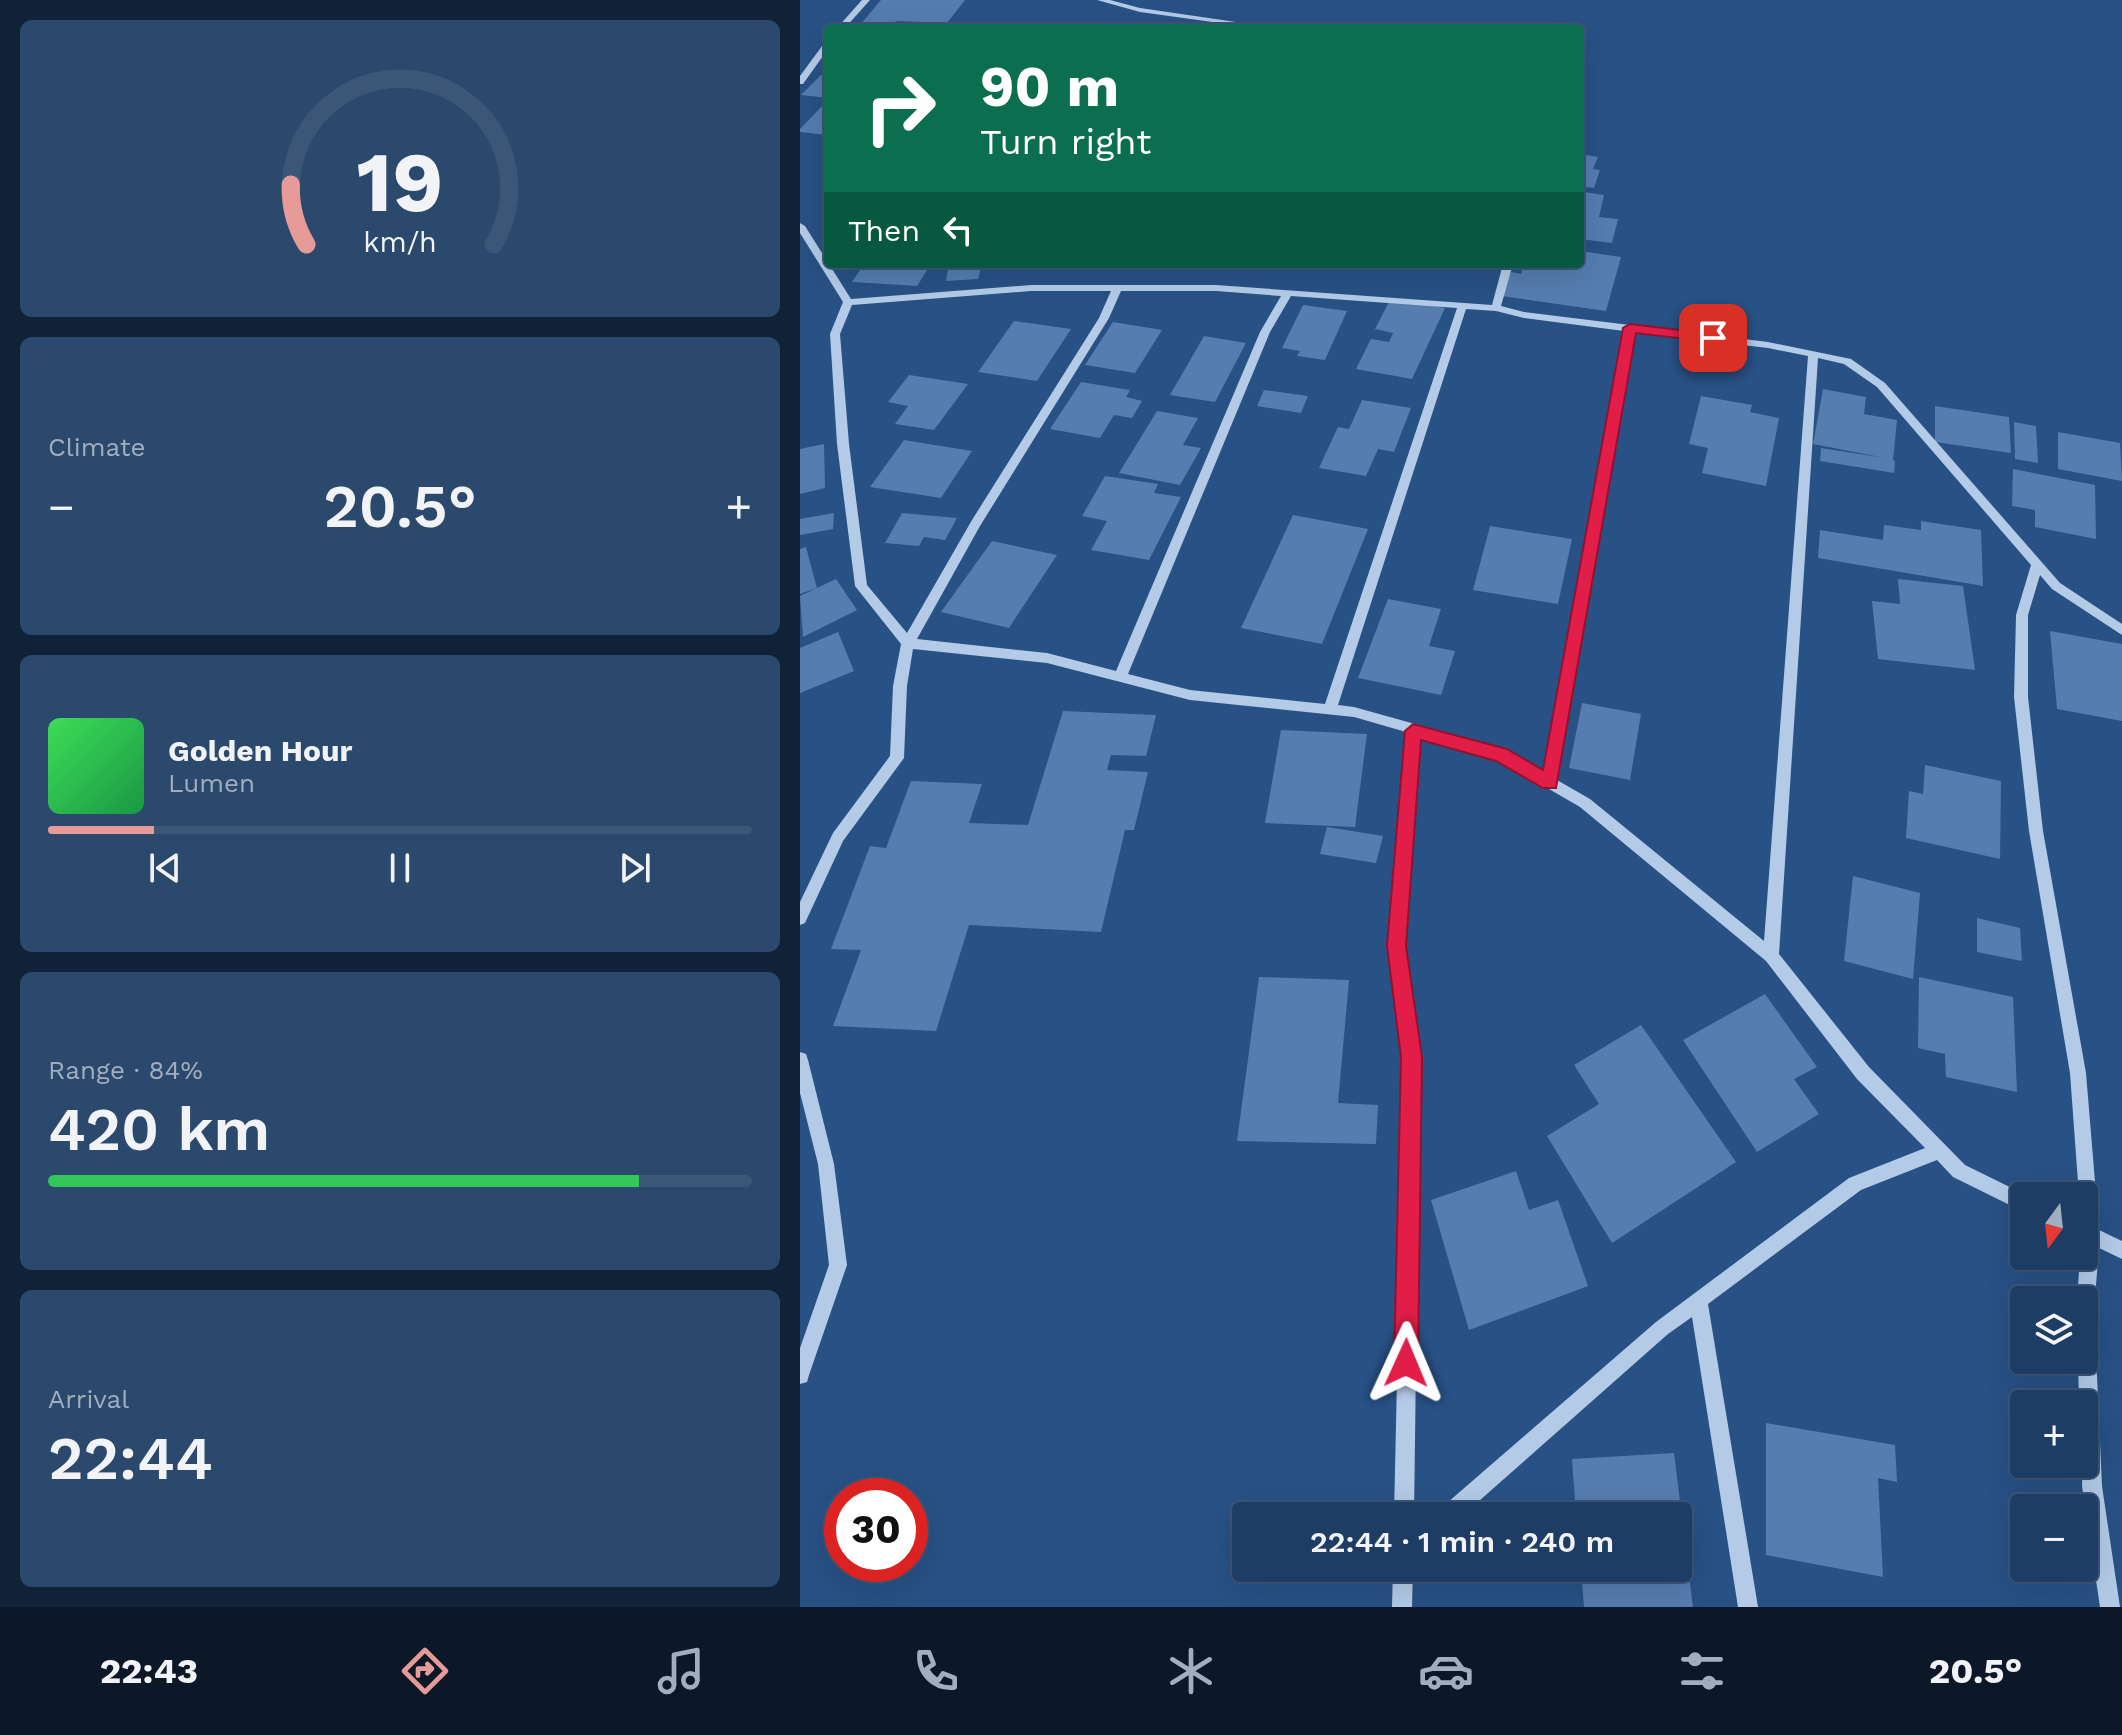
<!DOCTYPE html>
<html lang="en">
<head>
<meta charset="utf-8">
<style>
	body { margin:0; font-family:"Work Sans",sans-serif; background:#2b486d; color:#f1f3f6; height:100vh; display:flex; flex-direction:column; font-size:30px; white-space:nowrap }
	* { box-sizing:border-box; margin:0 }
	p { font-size:26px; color:#a1aebf }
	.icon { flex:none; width:44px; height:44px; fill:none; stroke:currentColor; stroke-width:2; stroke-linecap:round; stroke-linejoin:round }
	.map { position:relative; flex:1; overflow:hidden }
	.details { display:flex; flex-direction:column; gap:20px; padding:20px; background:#102237; width:800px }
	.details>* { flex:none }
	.guide { position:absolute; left:24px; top:24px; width:760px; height:244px; border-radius:8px; box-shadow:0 8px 32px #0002,0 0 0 2px #3c5678; background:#0b6e4f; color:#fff; overflow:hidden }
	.needle { width:52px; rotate:195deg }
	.buttons { position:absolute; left:1210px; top:1182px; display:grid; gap:16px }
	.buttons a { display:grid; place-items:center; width:88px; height:88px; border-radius:8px; background:#1e3d64; box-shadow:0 8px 32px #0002,0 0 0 2px #3c5678; font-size:40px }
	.speed { position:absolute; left:24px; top:1478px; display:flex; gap:16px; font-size:40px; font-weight:700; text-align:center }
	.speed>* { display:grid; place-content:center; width:104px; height:104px; border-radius:50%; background:#1e3d64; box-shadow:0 8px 32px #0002,0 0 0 2px #3c5678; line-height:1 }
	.speed .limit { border:12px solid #d22; background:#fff; color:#111 }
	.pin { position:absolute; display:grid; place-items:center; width:68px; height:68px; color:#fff; margin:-34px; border-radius:16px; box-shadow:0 4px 12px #0006 }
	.me { position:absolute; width:88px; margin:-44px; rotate:1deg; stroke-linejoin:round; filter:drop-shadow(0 0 6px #0008) }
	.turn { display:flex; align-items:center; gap:28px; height:168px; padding:0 24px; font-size:36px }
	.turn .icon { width:104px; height:104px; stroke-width:2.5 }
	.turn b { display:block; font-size:56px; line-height:68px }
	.then { display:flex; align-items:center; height:76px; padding:0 24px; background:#0003; gap:16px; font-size:30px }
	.big { font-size:60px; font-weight:600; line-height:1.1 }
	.details .tile { flex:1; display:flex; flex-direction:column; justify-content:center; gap:12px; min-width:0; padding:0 28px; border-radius:12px; background:#2b486d }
	.details .dial { align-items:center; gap:0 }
	.dial svg { height:208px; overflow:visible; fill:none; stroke:#3c5678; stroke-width:7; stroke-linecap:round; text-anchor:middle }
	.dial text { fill:#f1f3f6; stroke:none }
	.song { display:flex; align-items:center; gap:24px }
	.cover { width:96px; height:96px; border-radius:12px; background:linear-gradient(135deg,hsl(130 70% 55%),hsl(140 70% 35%)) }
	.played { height:8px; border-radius:4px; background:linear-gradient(90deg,#e69b98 15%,#3c5678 15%) }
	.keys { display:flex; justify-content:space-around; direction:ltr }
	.heat { display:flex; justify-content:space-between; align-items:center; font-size:44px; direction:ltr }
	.charge { height:12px; border-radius:6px; background:linear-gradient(90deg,#34c759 84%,#3c5678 0) }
	.trip { position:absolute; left:432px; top:1502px; width:460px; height:80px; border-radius:8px; background:#1e3d64; box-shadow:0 8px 32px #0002,0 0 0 2px #3c5678; font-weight:600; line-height:80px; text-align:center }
	.tab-bar { display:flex; height:128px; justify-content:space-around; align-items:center; background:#0c1828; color:#a1aebf }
	.tab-bar .icon { width:56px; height:56px }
	.tab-bar .on { color:#e69b98 }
	.tab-bar b { font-size:36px; color:#f1f3f6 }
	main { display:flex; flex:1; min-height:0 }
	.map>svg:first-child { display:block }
	.building { fill:#557daf }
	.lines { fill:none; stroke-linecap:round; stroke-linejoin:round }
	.minor { fill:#b3cbe7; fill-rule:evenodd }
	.route { fill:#e11d48; stroke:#92132f; stroke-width:2 }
</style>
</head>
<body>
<main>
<section class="details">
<div class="tile dial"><svg viewBox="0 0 100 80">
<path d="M14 69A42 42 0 1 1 86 69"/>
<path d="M14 69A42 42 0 0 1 8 46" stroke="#e69b98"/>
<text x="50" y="56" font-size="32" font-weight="700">19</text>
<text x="50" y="72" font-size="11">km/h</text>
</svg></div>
<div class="tile"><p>Climate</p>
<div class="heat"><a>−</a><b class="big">20.5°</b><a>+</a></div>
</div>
<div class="tile">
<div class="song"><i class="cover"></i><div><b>Golden Hour</b><p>Lumen</p></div></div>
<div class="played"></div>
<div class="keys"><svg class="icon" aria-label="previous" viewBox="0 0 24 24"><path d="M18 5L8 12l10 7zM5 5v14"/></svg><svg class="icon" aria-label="pause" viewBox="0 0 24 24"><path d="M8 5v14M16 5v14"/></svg><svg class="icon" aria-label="next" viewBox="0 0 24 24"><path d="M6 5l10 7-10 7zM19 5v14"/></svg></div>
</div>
<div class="tile"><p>Range · 84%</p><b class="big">420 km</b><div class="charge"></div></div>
<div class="tile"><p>Arrival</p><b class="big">22:44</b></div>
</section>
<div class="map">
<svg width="1322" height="1607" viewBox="0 0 1322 1607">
	<rect width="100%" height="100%" fill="#285185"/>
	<g class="building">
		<polygon points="81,0 165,0 147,23 96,21 91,27 60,25"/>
		<polygon points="21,75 28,75 28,98 1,95"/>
		<polygon points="28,100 28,135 0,132 0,129"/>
		<polygon points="780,154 798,157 793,169 800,170 794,188 780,186"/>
		<polygon points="784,192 804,195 799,217 818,219 812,243 780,239 780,208"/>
		<polygon points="780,251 821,257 806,311 702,296 711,272 721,274 724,264 780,264"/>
		<polygon points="64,264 131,264 117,286 52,282"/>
		<polygon points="181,268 178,279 146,281 148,269"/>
		<polygon points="591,298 645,308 612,379 556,369 571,339 589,342 593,333 575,329"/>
		<polygon points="503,305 547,311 525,360 497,356 500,351 482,348"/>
		<polygon points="214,321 271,329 237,381 178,372"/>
		<polygon points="313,322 362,330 335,373 285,365"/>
		<polygon points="404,336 446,343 415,402 370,395"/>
		<polygon points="109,375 168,384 134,430 95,424 108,406 88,402"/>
		<polygon points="281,382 330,390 326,397 342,401 332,418 314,415 300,438 250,429"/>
		<polygon points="1023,389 1066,397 1064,414 1097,420 1093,460 1095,461 1094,473 1020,461 1021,448 1085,458 1013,444"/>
		<polygon points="464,390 508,396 501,413 457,406"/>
		<polygon points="901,396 952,405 950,412 979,418 966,486 902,473 908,448 889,444"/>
		<polygon points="562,400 611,408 594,452 578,449 566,476 519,468 538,427 549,429"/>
		<polygon points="1135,406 1209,417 1211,453 1135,442"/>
		<polygon points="357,411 398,418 383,445 401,448 380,485 319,473"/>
		<polygon points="1214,422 1236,426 1238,463 1215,459"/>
		<polygon points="1258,432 1320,443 1322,481 1258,469"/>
		<polygon points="104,440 172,451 141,498 70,487"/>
		<polygon points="24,444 25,488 0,494 0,449"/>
		<polygon points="1213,469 1295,485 1296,539 1235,527 1235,510 1212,506"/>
		<polygon points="305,476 358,484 354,493 381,497 349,560 291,550 307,521 282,516"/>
		<polygon points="34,513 33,529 0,535 0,519"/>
		<polygon points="102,513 157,518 145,540 124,537 119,546 85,543"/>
		<polygon points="493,515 568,529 522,644 441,628"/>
		<polygon points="1121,521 1181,530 1183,586 1018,558 1020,530 1083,540 1084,525 1121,530"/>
		<polygon points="690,526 772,539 758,604 673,590"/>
		<polygon points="192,541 257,555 209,628 141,612"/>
		<polygon points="6,547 17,588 0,594 0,549"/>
		<polygon points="36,579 57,610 3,637 0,596"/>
		<polygon points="1098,579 1163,586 1175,670 1078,659 1072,601 1100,604"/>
		<polygon points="588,599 641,609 629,646 655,651 641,695 558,678"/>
		<polygon points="1250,631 1322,644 1322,721 1257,709"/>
		<polygon points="38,632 54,671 0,693 0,648"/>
		<polygon points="782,703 841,714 830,780 769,768"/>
		<polygon points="263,711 356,715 346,756 311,755 307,770 348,772 334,830 325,830 301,932 169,925 136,1031 33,1026 61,950 31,949 70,846 86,848 111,781 182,784 169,823 228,825"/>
		<polygon points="481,730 567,734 555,827 465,823"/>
		<polygon points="1125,765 1201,781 1200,859 1106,838 1109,791 1123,794"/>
		<polygon points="527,827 583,836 576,863 520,854"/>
		<polygon points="1053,876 1120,893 1113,979 1044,961"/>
		<polygon points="1177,918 1220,928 1222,961 1177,952"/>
		<polygon points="459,977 549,980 538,1103 578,1105 576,1144 437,1141"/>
		<polygon points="1119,977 1213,997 1217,1092 1146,1077 1145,1054 1118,1048"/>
		<polygon points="965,994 1017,1067 994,1079 1019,1114 957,1152 883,1040"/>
		<polygon points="841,1025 936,1162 812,1243 747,1136 799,1104 774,1065"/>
		<polygon points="716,1171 729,1210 758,1200 788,1286 669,1330 631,1200"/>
		<polygon points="966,1423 1095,1445 1097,1482 1078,1478 1083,1577 966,1555"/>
		<polygon points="874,1453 893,1607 784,1607 781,1568 878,1568 878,1516 776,1516 772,1459"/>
	</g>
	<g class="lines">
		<g class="minor">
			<polygon points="62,0 70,0 45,28 37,28"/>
			<polygon points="297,0 310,0 340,8 477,28 456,28 340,12"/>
			<polygon points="25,42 28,42 28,49 3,84 0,84 0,76"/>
			<path d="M0,223L5,226L51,299L231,285H416L692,305L703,264H713L701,306L724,312L968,342L1051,359L1085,383L1260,583L1322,624V635L1252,589L1240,575L1228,615V697L1243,831L1286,1073L1299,1230L1322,1241V1259L1299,1248L1294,1310L1302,1486L1320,1607H1300L1282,1486L1284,1404H1279L1278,1360H1284V1300H1277L1280,1256H1284V1196H1279L1270,1073L1229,831L1214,697L1216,615L1231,565L1077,387L1044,364L1018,358L979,954L1069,1067L1165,1165L1228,1196H1224V1212L1153,1177L1137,1160L1061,1190L908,1304L958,1607H938L892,1317L868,1334L662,1516H637L640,1509L856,1322L1049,1178L1125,1148L1057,1079L966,961L780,807L697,759L619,736L604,946L620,1057L614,1516H594L604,1057L588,946L606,732L554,717L390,700L247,663L113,649L107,686L104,758L43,841L5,923L0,925V902L33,833L90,756L93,686L101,644L55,586L37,444L30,334L43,302L0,233ZM231,291H311L299,318L172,520L107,633L67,585L49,444L40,334L52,305ZM321,291H416L481,296L460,332L316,671L247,653L117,639L180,526L309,318ZM491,296L657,308L525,704L390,690L328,674L470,332ZM666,309L696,311L724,318L824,331L745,773L701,748L554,707L538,705ZM834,332L968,348L1008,356L964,941L790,799L757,780Z"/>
			<polygon points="0,1052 6,1054 8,1060 34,1164 47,1265 9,1375 7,1382 0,1384 0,1348 29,1265 18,1164 0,1093"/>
			<polygon points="593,1568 613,1568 612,1607 592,1607"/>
		</g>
	</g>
	<polygon class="route" points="830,324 913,334 920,338 913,342 836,333 756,788 743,788 696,761 621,740 606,946 622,1057 618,1363 615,1371 606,1375 598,1371 594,1363 601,1057 587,946 605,731 613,724 707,749 743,770 823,328"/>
</svg>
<div class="buttons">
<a><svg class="needle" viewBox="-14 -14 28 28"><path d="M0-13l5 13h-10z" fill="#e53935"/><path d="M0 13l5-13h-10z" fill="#a1aebf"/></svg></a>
<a><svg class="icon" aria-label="layers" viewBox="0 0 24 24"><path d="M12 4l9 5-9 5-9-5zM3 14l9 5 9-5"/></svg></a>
<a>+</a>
<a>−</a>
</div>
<div class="speed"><div class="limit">30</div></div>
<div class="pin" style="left:913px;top:338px;background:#d93025"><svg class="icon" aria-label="arrive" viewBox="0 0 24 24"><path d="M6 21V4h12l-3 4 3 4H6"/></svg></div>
<svg class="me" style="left:606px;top:1363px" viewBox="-20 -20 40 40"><path d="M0-17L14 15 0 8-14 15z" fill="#e11d48" stroke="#fff" stroke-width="4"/></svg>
<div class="trip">22:44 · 1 min · 240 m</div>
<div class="guide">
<div class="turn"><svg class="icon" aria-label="right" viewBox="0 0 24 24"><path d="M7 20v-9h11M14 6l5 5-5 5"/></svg><div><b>90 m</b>Turn right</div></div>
<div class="then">Then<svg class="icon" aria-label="left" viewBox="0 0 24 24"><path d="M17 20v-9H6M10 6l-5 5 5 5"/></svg></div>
</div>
</div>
</main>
<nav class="tab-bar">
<b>22:43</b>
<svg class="icon on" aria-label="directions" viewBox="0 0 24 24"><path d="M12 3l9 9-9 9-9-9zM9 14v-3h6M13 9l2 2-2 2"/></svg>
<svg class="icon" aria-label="music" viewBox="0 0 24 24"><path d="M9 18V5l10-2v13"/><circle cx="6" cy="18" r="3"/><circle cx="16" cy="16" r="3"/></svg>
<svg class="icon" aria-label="phone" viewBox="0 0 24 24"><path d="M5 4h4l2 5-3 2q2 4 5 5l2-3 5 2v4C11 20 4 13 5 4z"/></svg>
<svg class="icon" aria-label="climate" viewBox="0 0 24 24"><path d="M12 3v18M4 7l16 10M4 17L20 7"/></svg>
<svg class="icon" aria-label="car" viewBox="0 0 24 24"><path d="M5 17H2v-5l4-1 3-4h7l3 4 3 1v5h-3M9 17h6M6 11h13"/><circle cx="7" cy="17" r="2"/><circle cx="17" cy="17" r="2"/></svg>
<svg class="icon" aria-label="filters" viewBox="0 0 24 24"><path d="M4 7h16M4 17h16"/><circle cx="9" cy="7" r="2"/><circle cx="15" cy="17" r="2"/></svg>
<b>20.5°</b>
</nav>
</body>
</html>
